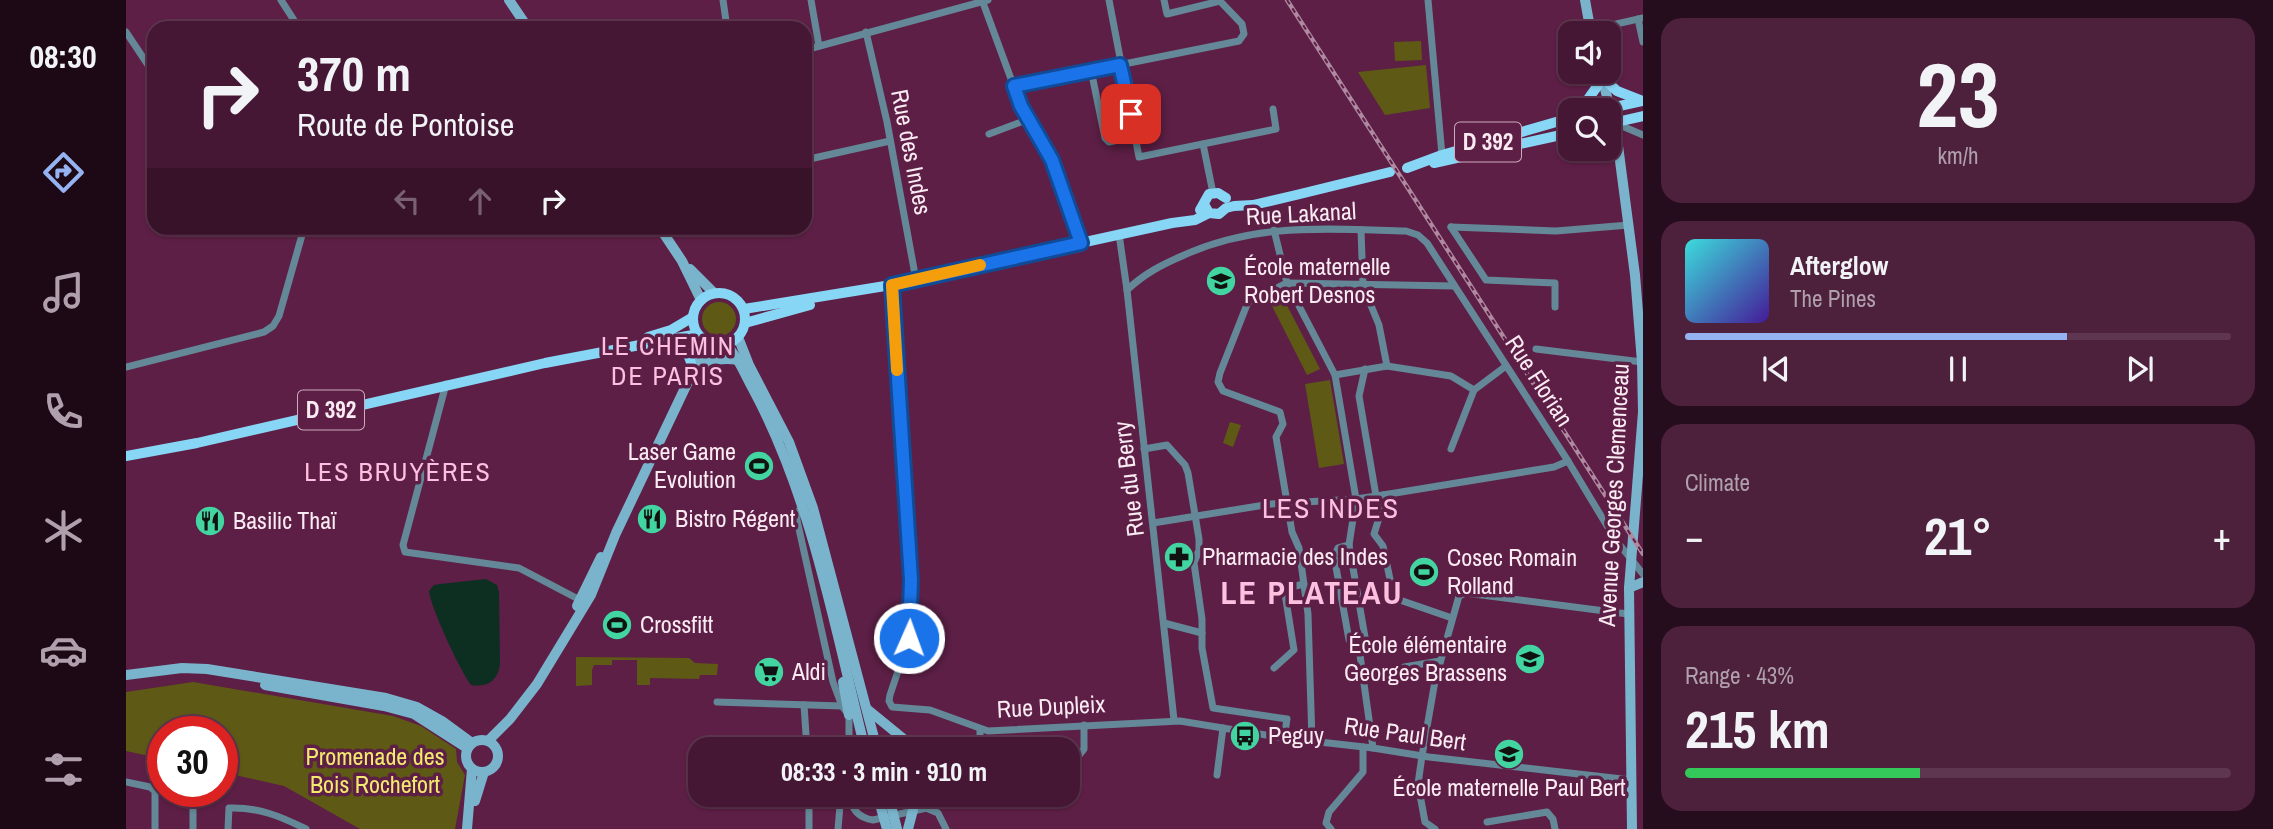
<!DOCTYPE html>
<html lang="en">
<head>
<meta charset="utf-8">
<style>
	body { margin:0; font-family:"Archivo Narrow",sans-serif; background:#4d203c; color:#f1f3f6; height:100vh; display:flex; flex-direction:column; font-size:26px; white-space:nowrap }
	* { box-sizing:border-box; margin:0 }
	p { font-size:23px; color:#b09fac }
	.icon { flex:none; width:38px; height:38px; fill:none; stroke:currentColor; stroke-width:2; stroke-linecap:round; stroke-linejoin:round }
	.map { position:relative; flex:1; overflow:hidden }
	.drawer { display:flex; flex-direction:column; gap:18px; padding:18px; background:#260d1d; width:630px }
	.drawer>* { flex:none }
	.guide { position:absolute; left:21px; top:21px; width:665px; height:214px; border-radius:21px; box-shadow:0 2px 5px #0004,0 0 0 2px #5e364f; background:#461734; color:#f1f3f6; overflow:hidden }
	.buttons { position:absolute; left:1432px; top:21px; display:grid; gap:14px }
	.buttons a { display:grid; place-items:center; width:63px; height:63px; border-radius:14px; background:#461734; box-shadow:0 2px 5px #0004,0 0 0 2px #5e364f; font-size:35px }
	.speed { position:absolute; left:21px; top:716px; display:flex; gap:14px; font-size:35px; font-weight:700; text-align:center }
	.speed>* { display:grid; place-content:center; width:91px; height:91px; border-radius:50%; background:#461734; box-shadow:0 2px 5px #0004,0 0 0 2px #5e364f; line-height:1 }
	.speed .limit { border:10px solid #d22; background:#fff; color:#111 }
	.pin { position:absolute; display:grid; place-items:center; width:60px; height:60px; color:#fff; margin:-30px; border-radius:14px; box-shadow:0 4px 10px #0006 }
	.me { position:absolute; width:77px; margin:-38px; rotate:2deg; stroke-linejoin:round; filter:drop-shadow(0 0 5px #0008) }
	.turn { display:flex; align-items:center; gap:24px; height:147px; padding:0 35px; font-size:32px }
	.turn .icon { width:91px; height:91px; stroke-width:2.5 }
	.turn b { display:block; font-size:49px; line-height:60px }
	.lanes { display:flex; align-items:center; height:66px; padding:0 35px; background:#0003; justify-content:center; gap:35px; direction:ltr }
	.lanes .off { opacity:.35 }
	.big { font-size:52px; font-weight:700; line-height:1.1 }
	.drawer .tile { flex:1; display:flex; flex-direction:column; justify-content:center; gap:10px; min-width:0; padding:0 24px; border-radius:21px; background:#4d203c }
	.drawer .dial { align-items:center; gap:0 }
	.dial b { font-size:91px; line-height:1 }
	.song { display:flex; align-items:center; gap:21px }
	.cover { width:84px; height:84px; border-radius:10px; background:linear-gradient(135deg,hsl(180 70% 55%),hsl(260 70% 35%)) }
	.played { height:7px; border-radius:4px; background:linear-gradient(90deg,#95b2f1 70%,#5e364f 70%) }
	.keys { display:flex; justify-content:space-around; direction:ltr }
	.heat { display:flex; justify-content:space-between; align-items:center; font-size:38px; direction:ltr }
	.charge { height:10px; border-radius:5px; background:linear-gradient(90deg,#34c759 43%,#5e364f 0) }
	.trip { position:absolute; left:562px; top:737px; width:392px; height:70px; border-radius:21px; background:#461734; box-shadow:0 2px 5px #0004,0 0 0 2px #5e364f; font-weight:700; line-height:70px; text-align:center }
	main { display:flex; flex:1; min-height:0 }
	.tabs { display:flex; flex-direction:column; width:126px; justify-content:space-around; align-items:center; background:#1c0915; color:#b09fac }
	.tabs .icon { width:49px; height:49px }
	.tabs .on { color:#95b2f1 }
	.tabs b { font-size:32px; color:#f1f3f6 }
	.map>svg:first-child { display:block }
	.green { fill:#5e5915 }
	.water { fill:#0d2f22 }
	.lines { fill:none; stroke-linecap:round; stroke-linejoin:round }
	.street { stroke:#648897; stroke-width:7 }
	.secondary { stroke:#79b4cc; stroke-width:10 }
	.primary { stroke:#88d6f5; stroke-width:10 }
	.rail-casing { stroke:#af89a0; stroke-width:4.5 }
	.rail { stroke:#5d1f46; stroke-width:2; stroke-dasharray:5; stroke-linecap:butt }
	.route-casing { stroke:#114b97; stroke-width:18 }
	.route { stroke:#1a73e8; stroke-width:12 }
	.slow { stroke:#f59e0b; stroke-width:12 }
	.labels { text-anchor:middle; stroke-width:7; stroke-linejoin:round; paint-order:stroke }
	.shield { fill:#5d1f46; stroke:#cbadbe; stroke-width:2 }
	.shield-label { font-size:23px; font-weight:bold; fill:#faeaf2 }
	.street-label { font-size:24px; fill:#faeaf2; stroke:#5d1f46 }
	.poi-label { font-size:24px; fill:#faeaf2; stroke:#5d1f46; text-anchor:start }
	.park-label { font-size:24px; fill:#f2ea6e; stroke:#5d1f46 }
	.neighbourhood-label { font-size:26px; letter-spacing:2px; fill:#fec0e1; stroke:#5d1f46 }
	.quarter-label { font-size:28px; letter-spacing:2px; fill:#fec0e1; stroke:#5d1f46 }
	.district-label { font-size:32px; font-weight:bold; letter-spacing:2px; fill:#fec0e1; stroke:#5d1f46 }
</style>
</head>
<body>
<main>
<nav class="tabs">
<b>08:30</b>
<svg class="icon on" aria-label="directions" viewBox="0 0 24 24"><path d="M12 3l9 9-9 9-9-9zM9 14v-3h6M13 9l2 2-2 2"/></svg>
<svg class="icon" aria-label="music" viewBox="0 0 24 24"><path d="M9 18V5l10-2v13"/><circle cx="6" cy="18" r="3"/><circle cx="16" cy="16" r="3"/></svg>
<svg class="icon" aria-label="phone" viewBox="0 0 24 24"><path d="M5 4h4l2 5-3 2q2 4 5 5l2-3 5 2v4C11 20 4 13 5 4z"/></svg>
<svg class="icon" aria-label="climate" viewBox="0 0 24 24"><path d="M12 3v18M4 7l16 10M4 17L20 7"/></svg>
<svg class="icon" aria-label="car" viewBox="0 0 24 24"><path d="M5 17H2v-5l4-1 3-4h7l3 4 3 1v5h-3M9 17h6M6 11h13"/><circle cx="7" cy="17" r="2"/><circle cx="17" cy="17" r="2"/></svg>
<svg class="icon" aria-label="filters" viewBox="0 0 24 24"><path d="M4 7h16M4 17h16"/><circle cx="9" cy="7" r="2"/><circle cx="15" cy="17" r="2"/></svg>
</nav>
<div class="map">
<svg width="1517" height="829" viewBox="0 0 1517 829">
	<rect width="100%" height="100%" fill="#5d1f46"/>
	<g class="green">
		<polygon points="1295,41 1296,60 1269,61 1268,42"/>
		<polygon points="1300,65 1304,108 1259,115 1232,72"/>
		<polygon points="1153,290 1194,369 1181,375 1141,296"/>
		<circle cx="593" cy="319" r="17"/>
		<polygon points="1204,380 1218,464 1193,468 1179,384"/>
		<polygon points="1104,422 1115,425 1107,447 1097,443"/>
		<polygon points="450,657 563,658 569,663 592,664 591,675 574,675 573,679 524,678 524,685 511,685 511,660 486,660 486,665 468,665 466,670 466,685 450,686"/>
		<polygon points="67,682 267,716 295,726 330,749 331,762 339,775 329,829 234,829 158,786 96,772 96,732 37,732 37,759 0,751 0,692"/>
	</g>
	<path class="water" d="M360,579L371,585L373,592L374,664C372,680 362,688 345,685C335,673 304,606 303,591L308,585L314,584Z"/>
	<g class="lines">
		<g class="street">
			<polyline points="155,0 173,28"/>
			<polyline points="597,0 601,28"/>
			<polyline points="685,0 693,46"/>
			<polyline points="856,0 895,106 926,160 934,180 955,243"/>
			<polyline points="983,0 1013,157 1150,129 1147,109"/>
			<polyline points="1038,0 1041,14 1094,1"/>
			<polyline points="1302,0 1316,155"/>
			<polyline points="1512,19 1517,42"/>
			<polyline points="1464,30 1517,18"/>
			<polyline points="0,32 28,74"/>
			<polyline points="740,32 761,122 790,280"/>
			<polyline points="679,50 862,0"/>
			<polyline points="965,70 979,138 983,142 1010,136"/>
			<polyline points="888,86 1113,41 1118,34 1116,24 1093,0"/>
			<polyline points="1489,123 1517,135"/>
			<polyline points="863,134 903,119"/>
			<polyline points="1077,144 1087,193"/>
			<polyline points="679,160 764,141"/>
			<polyline points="1325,227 1430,231 1503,225"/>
			<polyline points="1325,227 1360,280 1429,283 1429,307"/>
			<polyline points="1148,230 1161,283 1122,302 1094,373 1092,382 1097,391 1154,412 1157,424 1150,437 1166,532 1173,548 1182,614 1186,741"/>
			<polyline points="1235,230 1237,286 1253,325 1261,366"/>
			<polyline points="993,234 1001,290 1048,720"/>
			<polyline points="766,285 785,580 783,638 764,695 763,701 766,707 804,710 862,731 1054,721 1158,738 1247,748 1303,757 1505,780"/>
			<polyline points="1328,286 1161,283 1209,375 1261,366 1325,376 1348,390"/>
			<path d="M1001,290C1018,274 1035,265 1056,256C1129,222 1202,229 1280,231L1292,235L1301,243L1442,461L1489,539L1517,574"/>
			<polyline points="1410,349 1516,362"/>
			<polyline points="0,367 138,332 147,326 153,316 178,228"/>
			<polyline points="1239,369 1233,396 1250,496"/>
			<polyline points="1209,375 1230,499 1223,545 1239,637 1233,648 1247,748"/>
			<polyline points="320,384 277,545 279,552 393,568 456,601"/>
			<polyline points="1018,449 1041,445 1059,465 1062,473 1073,539 1073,550 1068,563 1076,619 1076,648 1087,708 1161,719 1158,738"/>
			<polyline points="1325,449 1348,390 1380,366"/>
			<polyline points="1257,495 1257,505 1248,534 1257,546 1268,598 1326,618"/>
			<polyline points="671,511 671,520 707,682 716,706 723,715 723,749"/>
			<polyline points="1027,523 1145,504 1230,499 1257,495 1428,467 1442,461"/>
			<polyline points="1223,545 1212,548 1208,556 1223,640 1233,648"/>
			<polyline points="1038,623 1076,633"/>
			<polyline points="1278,667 1314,661"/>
			<polyline points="1148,668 1168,650 1159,594 1165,587 1178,584"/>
			<polyline points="591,702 716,706"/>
			<polyline points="678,705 681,749"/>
			<polyline points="854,749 854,729"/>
			<polyline points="942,769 958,749 958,725"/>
			<polyline points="1091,775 1097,728"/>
			<polyline points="0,782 24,787 29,791 29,829"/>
			<polyline points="683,794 683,829"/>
			<path d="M723,794C725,808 732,818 747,820L863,794"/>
			<polyline points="800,808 812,813 820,829"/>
			<polyline points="1361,822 1421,812 1427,819 1429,829"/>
			<polyline points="67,829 67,794"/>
			<path d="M102,829L103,808C132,807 154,816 180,829"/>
			<polyline points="712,829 715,794"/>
			<polyline points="1205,829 1200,823 1203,812 1237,772 1237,747"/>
			<polyline points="1309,829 1299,822 1292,784 1296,756 1309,681 1333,596 1340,593 1502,614"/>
		</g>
		<g class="secondary">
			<polyline points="383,0 402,28"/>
			<polyline points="1459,0 1465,33"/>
			<polyline points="1475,72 1491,138 1509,275 1516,362 1517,412 1503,588 1506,829"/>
			<polyline points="534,228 556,261 575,300"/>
			<polyline points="564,269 588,293"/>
			<polyline points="612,337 623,365 663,442 687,508 751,749"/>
			<path d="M599,344C612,356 618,373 627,389C686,499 709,628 739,749"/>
			<polyline points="569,367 591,345"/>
			<path d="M568,380C582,362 588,356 613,360"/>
			<polyline points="1503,588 1517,582"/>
			<polyline points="451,606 475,557"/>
			<polyline points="0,675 56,668 81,669 260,698 291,707 316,721 346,743"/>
			<polyline points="717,682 723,715"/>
			<polyline points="139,685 258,706 288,714 341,748"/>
			<polyline points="741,709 790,749"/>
			<circle cx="356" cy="756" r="16"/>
			<polyline points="362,741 384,719 411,684 465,595 490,533 569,367 575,337"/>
			<polyline points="751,794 761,829"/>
			<polyline points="762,794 771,829"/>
			<polyline points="349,801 358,772"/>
			<polyline points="341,829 346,769"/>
			<polyline points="782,829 787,810"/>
		</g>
		<g class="primary">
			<polyline points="1451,110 1458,105 1477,78 1491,91 1517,101"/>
			<polyline points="1475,110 1517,101"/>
			<polyline points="1482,124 1517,116"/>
			<polyline points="1308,163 1444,133"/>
			<polyline points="1281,168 1316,155 1444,118"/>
			<polyline points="1079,206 1083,213 1093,214 1100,208 1108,206 1127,205 1170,195 1264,172"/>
			<polyline points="1074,210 1083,194 1092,193 1100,198"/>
			<circle cx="593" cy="319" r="26"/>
			<polyline points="618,309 759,286 1046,223 1069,220 1083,213"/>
			<polyline points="619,323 684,305"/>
			<polyline points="522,337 545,330 567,317"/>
			<path d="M543,341C560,346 564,355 567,372"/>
			<polyline points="0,456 71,443 419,363 572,334"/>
		</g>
		<g class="rail-casing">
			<polyline id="rail" points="1161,0 1517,554"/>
		</g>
		<use href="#rail" class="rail"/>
	</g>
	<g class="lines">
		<g class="route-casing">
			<polyline id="route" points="783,638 785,580 766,285 955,243 926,160 895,106 888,86 994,65 1005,114"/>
		</g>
		<use href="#route" class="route"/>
		<polyline class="slow" points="771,370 766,285 854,265"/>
	</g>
	<defs>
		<g id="school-disc" transform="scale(1.575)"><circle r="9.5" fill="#42d4a1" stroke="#5d1f46"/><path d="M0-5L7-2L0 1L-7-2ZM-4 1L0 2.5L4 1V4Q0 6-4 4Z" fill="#111"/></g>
		<g id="stadium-disc" transform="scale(1.575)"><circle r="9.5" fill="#42d4a1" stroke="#5d1f46"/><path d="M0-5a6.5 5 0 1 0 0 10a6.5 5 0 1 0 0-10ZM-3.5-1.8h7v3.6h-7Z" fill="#111"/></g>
		<g id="restaurant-disc" transform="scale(1.575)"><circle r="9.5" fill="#42d4a1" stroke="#5d1f46"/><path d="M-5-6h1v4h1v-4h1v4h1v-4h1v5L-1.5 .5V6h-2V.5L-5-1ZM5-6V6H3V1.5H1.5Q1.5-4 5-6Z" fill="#111"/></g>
		<g id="pharmacy-disc" transform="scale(1.575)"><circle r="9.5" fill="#42d4a1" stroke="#5d1f46"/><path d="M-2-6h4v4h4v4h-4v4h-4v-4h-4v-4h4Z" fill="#111"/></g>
		<g id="supermarket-disc" transform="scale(1.575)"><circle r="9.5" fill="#42d4a1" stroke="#5d1f46"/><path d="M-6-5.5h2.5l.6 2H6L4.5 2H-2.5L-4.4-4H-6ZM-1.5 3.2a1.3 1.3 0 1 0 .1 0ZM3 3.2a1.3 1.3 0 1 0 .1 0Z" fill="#111"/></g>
		<g id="bus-disc" transform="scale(1.575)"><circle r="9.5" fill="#42d4a1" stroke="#5d1f46"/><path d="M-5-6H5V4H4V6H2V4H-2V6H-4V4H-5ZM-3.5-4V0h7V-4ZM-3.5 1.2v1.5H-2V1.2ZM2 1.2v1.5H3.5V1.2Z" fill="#111"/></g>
	</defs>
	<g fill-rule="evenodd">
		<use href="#school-disc" x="1095" y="281"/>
		<use href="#stadium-disc" x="633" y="466"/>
		<use href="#restaurant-disc" x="526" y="519"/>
		<use href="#restaurant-disc" x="84" y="521"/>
		<use href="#pharmacy-disc" x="1053" y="557"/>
		<use href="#stadium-disc" x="1298" y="572"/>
		<use href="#stadium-disc" x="491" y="625"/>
		<use href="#school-disc" x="1404" y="659"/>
		<use href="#supermarket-disc" x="643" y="672"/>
		<use href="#bus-disc" x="1119" y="736"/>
		<use href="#school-disc" x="1383" y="754"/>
	</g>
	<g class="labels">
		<g class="shield">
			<rect x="1329" y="122.5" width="66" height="39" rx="5"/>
			<rect x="172" y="390.5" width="66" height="39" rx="5"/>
		</g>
		<g class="shield-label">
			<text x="1362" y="150">D 392</text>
			<text x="205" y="418">D 392</text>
		</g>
		<g class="street-label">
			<text transform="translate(785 152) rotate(79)" y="8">Rue des Indes</text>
			<text transform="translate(1175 214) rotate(-3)" y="8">Rue Lakanal</text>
			<text transform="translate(1413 381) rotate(57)" y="8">Rue Florian</text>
			<text transform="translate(1003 479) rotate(-97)" y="8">Rue du Berry</text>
			<text transform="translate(1488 495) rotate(-87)" y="8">Avenue Georges Clemenceau</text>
			<text transform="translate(925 707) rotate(-3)" y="8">Rue Dupleix</text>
			<text transform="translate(1279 734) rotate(8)" y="8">Rue Paul Bert</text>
		</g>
		<g class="poi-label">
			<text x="1118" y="275">École maternelle<tspan x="1118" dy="28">Robert Desnos</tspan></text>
			<text x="610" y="460" text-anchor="end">Laser Game<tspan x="610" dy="28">Evolution</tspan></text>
			<text x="549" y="527">Bistro Régent</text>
			<text x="107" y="529">Basilic Thaï</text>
			<text x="1076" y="565">Pharmacie des Indes</text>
			<text x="1321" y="566">Cosec Romain<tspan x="1321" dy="28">Rolland</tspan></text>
			<text x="514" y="633">Crossfitt</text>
			<text x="1381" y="653" text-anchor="end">École élémentaire<tspan x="1381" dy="28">Georges Brassens</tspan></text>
			<text x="666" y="680">Aldi</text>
			<text x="1142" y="744">Peguy</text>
			<text x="1383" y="796" text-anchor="middle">École maternelle Paul Bert</text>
		</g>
		<g class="park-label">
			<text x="249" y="765">Promenade des<tspan x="249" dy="28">Bois Rochefort</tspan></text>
		</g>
		<g class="neighbourhood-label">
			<text x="542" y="355">LE CHEMIN<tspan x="542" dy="30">DE PARIS</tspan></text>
			<text x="272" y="481">LES BRUYÈRES</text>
		</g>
		<g class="quarter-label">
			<text x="1205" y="518">LES INDES</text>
		</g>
		<g class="district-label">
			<text x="1186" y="604">LE PLATEAU</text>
		</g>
	</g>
</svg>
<div class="buttons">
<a><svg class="icon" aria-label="sound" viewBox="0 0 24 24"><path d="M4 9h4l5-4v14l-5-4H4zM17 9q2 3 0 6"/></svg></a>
<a><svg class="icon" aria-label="search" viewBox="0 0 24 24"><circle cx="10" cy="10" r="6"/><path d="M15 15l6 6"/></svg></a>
</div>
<div class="speed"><div class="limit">30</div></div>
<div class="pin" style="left:1005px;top:114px;background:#d93025"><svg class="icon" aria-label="arrive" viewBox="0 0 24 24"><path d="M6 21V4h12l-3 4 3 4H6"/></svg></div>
<svg class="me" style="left:783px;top:638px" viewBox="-20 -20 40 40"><circle r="17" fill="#1a73e8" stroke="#fff" stroke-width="3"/><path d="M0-11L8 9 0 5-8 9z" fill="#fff"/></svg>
<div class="trip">08:33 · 3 min · 910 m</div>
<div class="guide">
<div class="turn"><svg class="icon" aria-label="right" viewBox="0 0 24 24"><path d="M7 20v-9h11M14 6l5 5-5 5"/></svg><div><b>370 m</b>Route de Pontoise</div></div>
<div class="lanes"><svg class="icon off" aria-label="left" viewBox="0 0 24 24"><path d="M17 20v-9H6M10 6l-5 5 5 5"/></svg><svg class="icon off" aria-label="ahead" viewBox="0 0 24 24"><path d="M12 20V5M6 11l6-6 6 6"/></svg><svg class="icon" aria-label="right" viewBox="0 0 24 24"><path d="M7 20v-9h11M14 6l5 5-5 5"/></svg></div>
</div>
</div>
<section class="drawer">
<div class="tile dial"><b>23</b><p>km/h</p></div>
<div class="tile">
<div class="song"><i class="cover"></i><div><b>Afterglow</b><p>The Pines</p></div></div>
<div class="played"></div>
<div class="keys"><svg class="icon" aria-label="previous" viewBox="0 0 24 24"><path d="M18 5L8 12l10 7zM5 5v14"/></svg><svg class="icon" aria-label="pause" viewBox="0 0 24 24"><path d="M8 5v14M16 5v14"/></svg><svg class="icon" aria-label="next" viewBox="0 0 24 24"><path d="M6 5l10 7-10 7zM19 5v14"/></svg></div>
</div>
<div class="tile"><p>Climate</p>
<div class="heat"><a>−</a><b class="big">21°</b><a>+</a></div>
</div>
<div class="tile"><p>Range · 43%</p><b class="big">215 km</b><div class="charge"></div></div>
</section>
</main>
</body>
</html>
